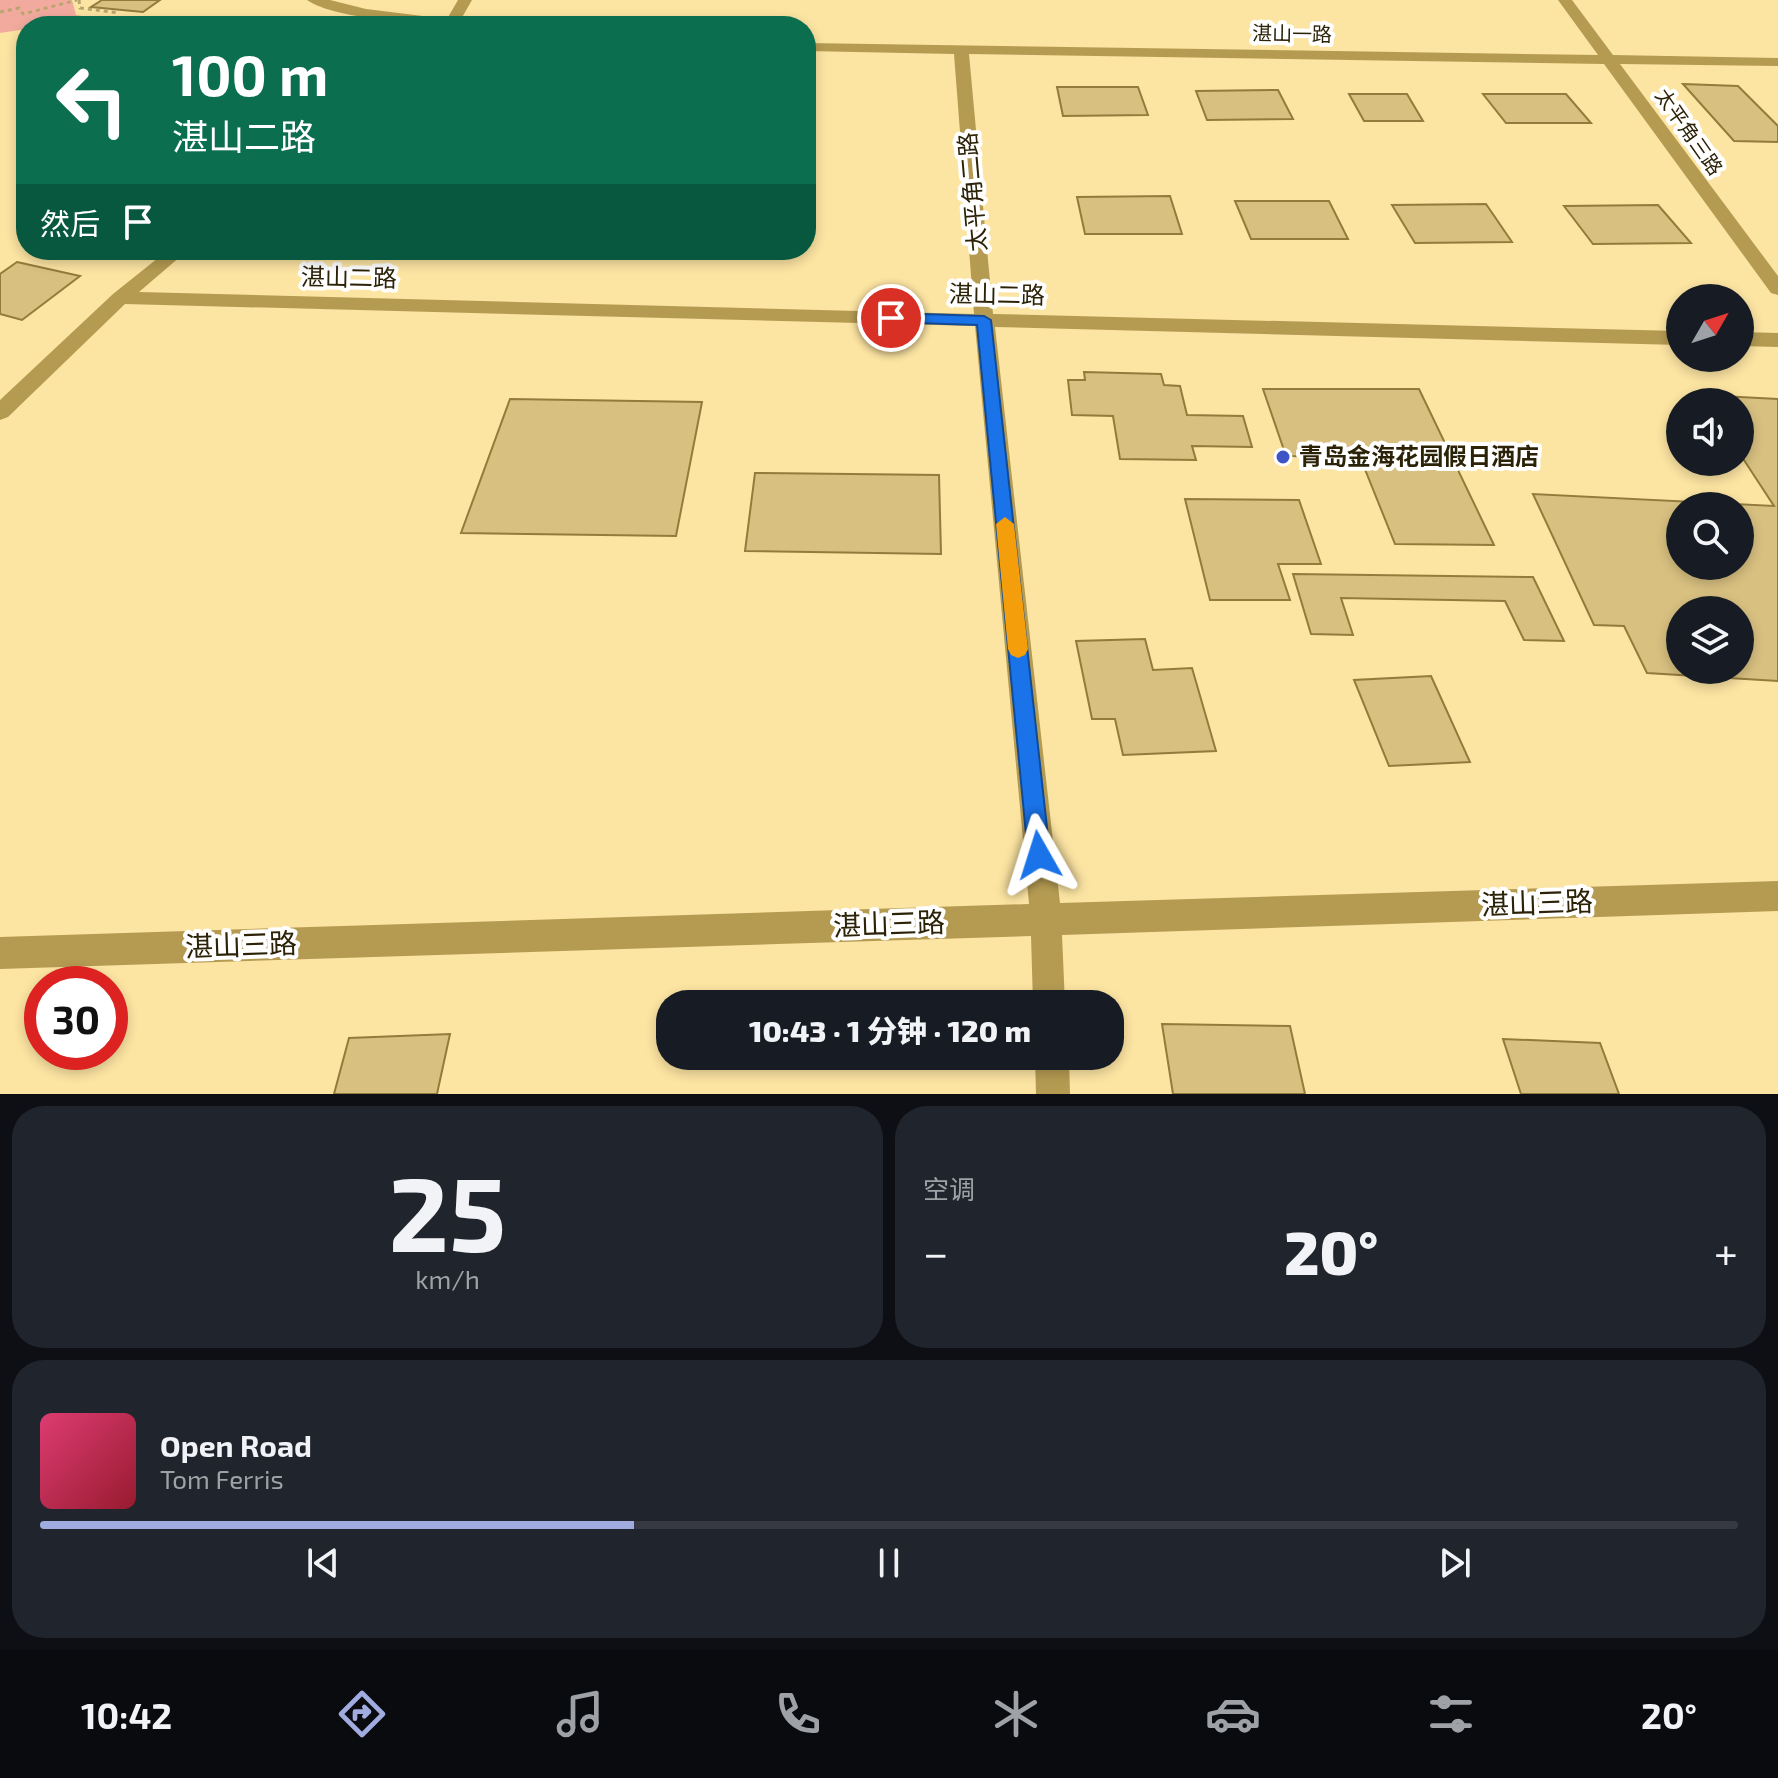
<!DOCTYPE html>
<html lang="zh">
<head>
<meta charset="utf-8">
<style>
	body { margin:0; font-family:"Exo 2","Noto Sans SC",sans-serif; background:#20242c; color:#f1f3f6; height:100vh; display:flex; flex-direction:column; font-size:30px; white-space:nowrap }
	* { box-sizing:border-box; margin:0 }
	p { font-size:26px; color:#9ea1a6 }
	.icon { flex:none; width:44px; height:44px; fill:none; stroke:currentColor; stroke-width:2; stroke-linecap:round; stroke-linejoin:round }
	.map { position:relative; height:1094px; overflow:hidden }
	.panel { display:flex; flex-direction:column; gap:12px; padding:12px; background:#0d0f14; flex:1 }
	.panel>* { flex:none }
	.hud { position:absolute; left:16px; top:16px; width:800px; height:244px; border-radius:32px; box-shadow:0 4px 12px #0003; background:#0b6e4f; color:#fff; overflow:hidden }
	.needle { width:52px; rotate:51deg }
	.controls { position:absolute; left:1666px; top:284px; display:grid; gap:16px }
	.controls a { display:grid; place-items:center; width:88px; height:88px; border-radius:50%; background:#171b24; box-shadow:0 4px 12px #0003; font-size:40px }
	.speed { position:absolute; left:24px; top:966px; display:flex; gap:16px; font-size:40px; font-weight:700; text-align:center }
	.speed>* { display:grid; place-content:center; width:104px; height:104px; border-radius:50%; background:#171b24; box-shadow:0 4px 12px #0003; line-height:1 }
	.speed .limit { border:12px solid #d22; background:#fff; color:#111 }
	.pin { position:absolute; display:grid; place-items:center; width:68px; height:68px; color:#fff; margin:-34px; border:4px solid #fff; border-radius:50%; box-shadow:0 2px 8px #0007 }
	.me { position:absolute; width:88px; margin:-44px; rotate:354deg; stroke-linejoin:round; filter:drop-shadow(0 0 6px #0008) }
	.turn { display:flex; align-items:center; gap:28px; height:168px; padding:0 24px; font-size:36px }
	.turn .icon { width:104px; height:104px; stroke-width:2.5 }
	.turn b { display:block; font-size:56px; line-height:68px }
	.then { display:flex; align-items:center; height:76px; padding:0 24px; background:#0003; gap:16px; font-size:30px }
	.big { font-size:60px; font-weight:800; line-height:1.1 }
	.panel .card { flex:1; display:flex; flex-direction:column; justify-content:center; gap:12px; min-width:0; padding:0 28px; border-radius:32px; background:#20242c }
	.panel .dial { align-items:center; gap:0 }
	.dial b { font-size:104px; line-height:1 }
	.song { display:flex; align-items:center; gap:24px }
	.cover { width:96px; height:96px; border-radius:12px; background:linear-gradient(135deg,hsl(340 70% 55%),hsl(350 70% 35%)) }
	.played { height:8px; border-radius:4px; background:linear-gradient(90deg,#a0abe0 35%,#363941 35%) }
	.keys { display:flex; justify-content:space-around; direction:ltr }
	.heat { display:flex; justify-content:space-between; align-items:center; font-size:44px; direction:ltr }
	.panel .tiles { flex:1; display:grid; gap:12px; grid-template-columns:1fr 1fr }
	.card:last-child { grid-column:span 2 }
	.trip { position:absolute; left:656px; top:990px; width:468px; height:80px; border-radius:32px; background:#171b24; box-shadow:0 4px 12px #0003; font-weight:800; line-height:80px; text-align:center }
	.dock { display:flex; height:128px; justify-content:space-around; align-items:center; background:#090b0e; color:#9ea1a6 }
	.dock .icon { width:56px; height:56px }
	.dock .on { color:#a0abe0 }
	.dock b { font-size:36px; color:#f1f3f6 }
	.map>svg:first-child { display:block }
	.green { fill:#f2aa9e }
	.building { fill:#d8c080; stroke:#927b3c; stroke-width:2; fill-rule:evenodd }
	.lines { fill:none; stroke-linecap:round; stroke-linejoin:round }
	.path { stroke:#b8a56f; stroke-width:3; stroke-dasharray:4 4; stroke-linecap:butt }
	.minor { fill:#b59b52; fill-rule:evenodd }
	.route { fill:#1a73e8; stroke:#114b97; stroke-width:2 }
	.slow { fill:#f59e0b }
	.poi-dot { fill:#3d54c6; stroke:#fff; stroke-width:3 }
	.labels { text-anchor:middle; stroke-width:8; stroke-linejoin:round; paint-order:stroke }
	.far-street-label { font-size:20px; fill:#2b2207; stroke:#fff }
	.street-label { font-size:24px; fill:#2b2207; stroke:#fff }
	.poi-label { font-size:24px; font-weight:bold; fill:#2b2207; stroke:#fff; text-anchor:start }
	.near-street-label { font-size:28px; fill:#2b2207; stroke:#fff }
</style>
</head>
<body>
<div class="map">
<svg width="1778" height="1094" viewBox="0 0 1778 1094">
	<rect width="100%" height="100%" fill="#fce4a2"/>
	<polygon class="green" points="0,0 72,0 76,15 144,25 26,26 26,29 0,33"/>
	<g class="building">
		<polygon points="102,0 160,0 143,12 91,7"/>
		<polygon points="1683,84 1738,86 1778,126 1778,142 1734,141"/>
		<polygon points="1057,87 1138,87 1148,115 1063,116"/>
		<polygon points="1278,90 1293,119 1207,120 1196,91"/>
		<polygon points="1349,94 1407,94 1423,121 1364,121"/>
		<polygon points="1483,94 1566,94 1591,123 1506,123"/>
		<polygon points="1170,196 1182,234 1085,234 1077,197"/>
		<polygon points="1235,201 1329,201 1348,239 1251,239"/>
		<polygon points="1486,204 1512,242 1415,243 1392,205"/>
		<polygon points="1658,205 1691,243 1593,244 1564,206"/>
		<polygon points="17,262 80,276 22,320 0,314 0,274"/>
		<polygon points="1084,372 1161,374 1164,385 1180,386 1187,415 1243,416 1252,447 1192,446 1196,460 1120,459 1113,416 1072,415 1068,380 1085,380"/>
		<polygon points="1263,389 1419,389 1494,545 1395,544 1360,457 1286,456"/>
		<path d="M1701,395L1778,399V681L1647,673L1624,626L1594,625L1533,494L1774,506L1740,454V402H1706ZM1680,506H1740V566H1680ZM1680,610H1740V670H1680Z"/>
		<polygon points="510,399 702,402 676,536 461,533"/>
		<polygon points="755,473 939,475 941,554 745,551"/>
		<polygon points="1185,499 1299,500 1321,564 1278,564 1290,600 1210,600"/>
		<polygon points="1293,574 1533,577 1564,641 1524,640 1505,601 1341,598 1353,635 1311,634"/>
		<polygon points="1145,639 1153,670 1192,668 1216,751 1123,755 1115,719 1092,719 1076,641"/>
		<polygon points="1431,676 1470,762 1389,766 1354,680"/>
		<polygon points="1162,1024 1290,1026 1305,1094 1173,1094"/>
		<polygon points="450,1034 437,1094 334,1094 349,1038"/>
		<polygon points="1503,1039 1600,1043 1619,1094 1521,1094"/>
	</g>
	<g class="lines">
		<g class="path">
			<polyline points="79,0 80,8 119,13"/>
			<polyline points="0,12 19,8 23,14 77,0"/>
		</g>
		<g class="minor">
			<path d="M307,0H330L366,9L447,19L458,0H472L460,21L476,26C440,26 334,20 307,0Z"/>
			<polygon points="1558,0 1572,0 1613,55 1778,58 1778,66 1620,64 1778,276 1778,295 1771,293 1604,64 969,54 993,314 1680,331 1680,345 995,327 1060,903 1778,881 1778,911 1062,935 1065,1004 1033,1004 1031,936 0,969 0,937 1029,904 975,326 125,304 8,417 0,420 0,400 113,294 168,250 188,250 139,292 974,314 954,54 806,51 806,43 1598,55"/>
			<polygon points="1740,332 1778,333 1778,347 1740,346"/>
			<polygon points="1035,1056 1069,1056 1070,1094 1036,1094"/>
		</g>
	</g>
	<polygon class="route" points="891,313 984,316 991,320 1050,855 1047,863 1039,867 1031,863 1028,855 977,325 886,322 886,315"/>
	<polygon class="slow" points="1005,517 1014,524 1028,649 1025,655 1018,658 1011,655 1008,649 996,524"/>
	<circle class="poi-dot" cx="1283" cy="457" r="8"/>
	<g class="labels">
		<g class="far-street-label">
			<text transform="translate(1292 34) rotate(1)" y="7">湛山一路</text>
			<text transform="translate(1689 132) rotate(55)" y="7">太平角三路</text>
		</g>
		<g class="street-label">
			<text transform="translate(973 192) rotate(-95)" y="8">太平角二路</text>
			<text transform="translate(349 278) rotate(1)" y="8">湛山二路</text>
			<text transform="translate(997 295) rotate(1)" y="8">湛山二路</text>
		</g>
		<g class="poi-label">
			<text x="1299" y="465">青岛金海花园假日酒店</text>
		</g>
		<g class="near-street-label">
			<text transform="translate(1537 903) rotate(-2)" y="10">湛山三路</text>
			<text transform="translate(889 924) rotate(-2)" y="10">湛山三路</text>
			<text transform="translate(241 945) rotate(-2)" y="10">湛山三路</text>
		</g>
	</g>
</svg>
<div class="controls">
<a><svg class="needle" viewBox="-14 -14 28 28"><path d="M0-13l5 13h-10z" fill="#e53935"/><path d="M0 13l5-13h-10z" fill="#9ea1a6"/></svg></a>
<a><svg class="icon" aria-label="sound" viewBox="0 0 24 24"><path d="M4 9h4l5-4v14l-5-4H4zM17 9q2 3 0 6"/></svg></a>
<a><svg class="icon" aria-label="search" viewBox="0 0 24 24"><circle cx="10" cy="10" r="6"/><path d="M15 15l6 6"/></svg></a>
<a><svg class="icon" aria-label="layers" viewBox="0 0 24 24"><path d="M12 4l9 5-9 5-9-5zM3 14l9 5 9-5"/></svg></a>
</div>
<div class="speed"><div class="limit">30</div></div>
<div class="pin" style="left:891px;top:318px;background:#d93025"><svg class="icon" aria-label="arrive" viewBox="0 0 24 24"><path d="M6 21V4h12l-3 4 3 4H6"/></svg></div>
<svg class="me" style="left:1039px;top:855px" viewBox="-20 -20 40 40"><path d="M0-17L14 15 0 8-14 15z" fill="#1a73e8" stroke="#fff" stroke-width="4"/></svg>
<div class="trip">10:43 · 1 分钟 · 120 m</div>
<div class="hud">
<div class="turn"><svg class="icon" aria-label="left" viewBox="0 0 24 24"><path d="M17 20v-9H6M10 6l-5 5 5 5"/></svg><div><b>100 m</b>湛山二路</div></div>
<div class="then">然后<svg class="icon" aria-label="arrive" viewBox="0 0 24 24"><path d="M6 21V4h12l-3 4 3 4H6"/></svg></div>
</div>
</div>
<section class="panel">
<div class="tiles">
<div class="card dial"><b>25</b><p>km/h</p></div>
<div class="card"><p>空调</p>
<div class="heat"><a>−</a><b class="big">20°</b><a>+</a></div>
</div>
<div class="card">
<div class="song"><i class="cover"></i><div><b>Open Road</b><p>Tom Ferris</p></div></div>
<div class="played"></div>
<div class="keys"><svg class="icon" aria-label="previous" viewBox="0 0 24 24"><path d="M18 5L8 12l10 7zM5 5v14"/></svg><svg class="icon" aria-label="pause" viewBox="0 0 24 24"><path d="M8 5v14M16 5v14"/></svg><svg class="icon" aria-label="next" viewBox="0 0 24 24"><path d="M6 5l10 7-10 7zM19 5v14"/></svg></div>
</div>
</div>
</section>
<nav class="dock">
<b>10:42</b>
<svg class="icon on" aria-label="directions" viewBox="0 0 24 24"><path d="M12 3l9 9-9 9-9-9zM9 14v-3h6M13 9l2 2-2 2"/></svg>
<svg class="icon" aria-label="music" viewBox="0 0 24 24"><path d="M9 18V5l10-2v13"/><circle cx="6" cy="18" r="3"/><circle cx="16" cy="16" r="3"/></svg>
<svg class="icon" aria-label="phone" viewBox="0 0 24 24"><path d="M5 4h4l2 5-3 2q2 4 5 5l2-3 5 2v4C11 20 4 13 5 4z"/></svg>
<svg class="icon" aria-label="climate" viewBox="0 0 24 24"><path d="M12 3v18M4 7l16 10M4 17L20 7"/></svg>
<svg class="icon" aria-label="car" viewBox="0 0 24 24"><path d="M5 17H2v-5l4-1 3-4h7l3 4 3 1v5h-3M9 17h6M6 11h13"/><circle cx="7" cy="17" r="2"/><circle cx="17" cy="17" r="2"/></svg>
<svg class="icon" aria-label="filters" viewBox="0 0 24 24"><path d="M4 7h16M4 17h16"/><circle cx="9" cy="7" r="2"/><circle cx="15" cy="17" r="2"/></svg>
<b>20°</b>
</nav>
</body>
</html>
